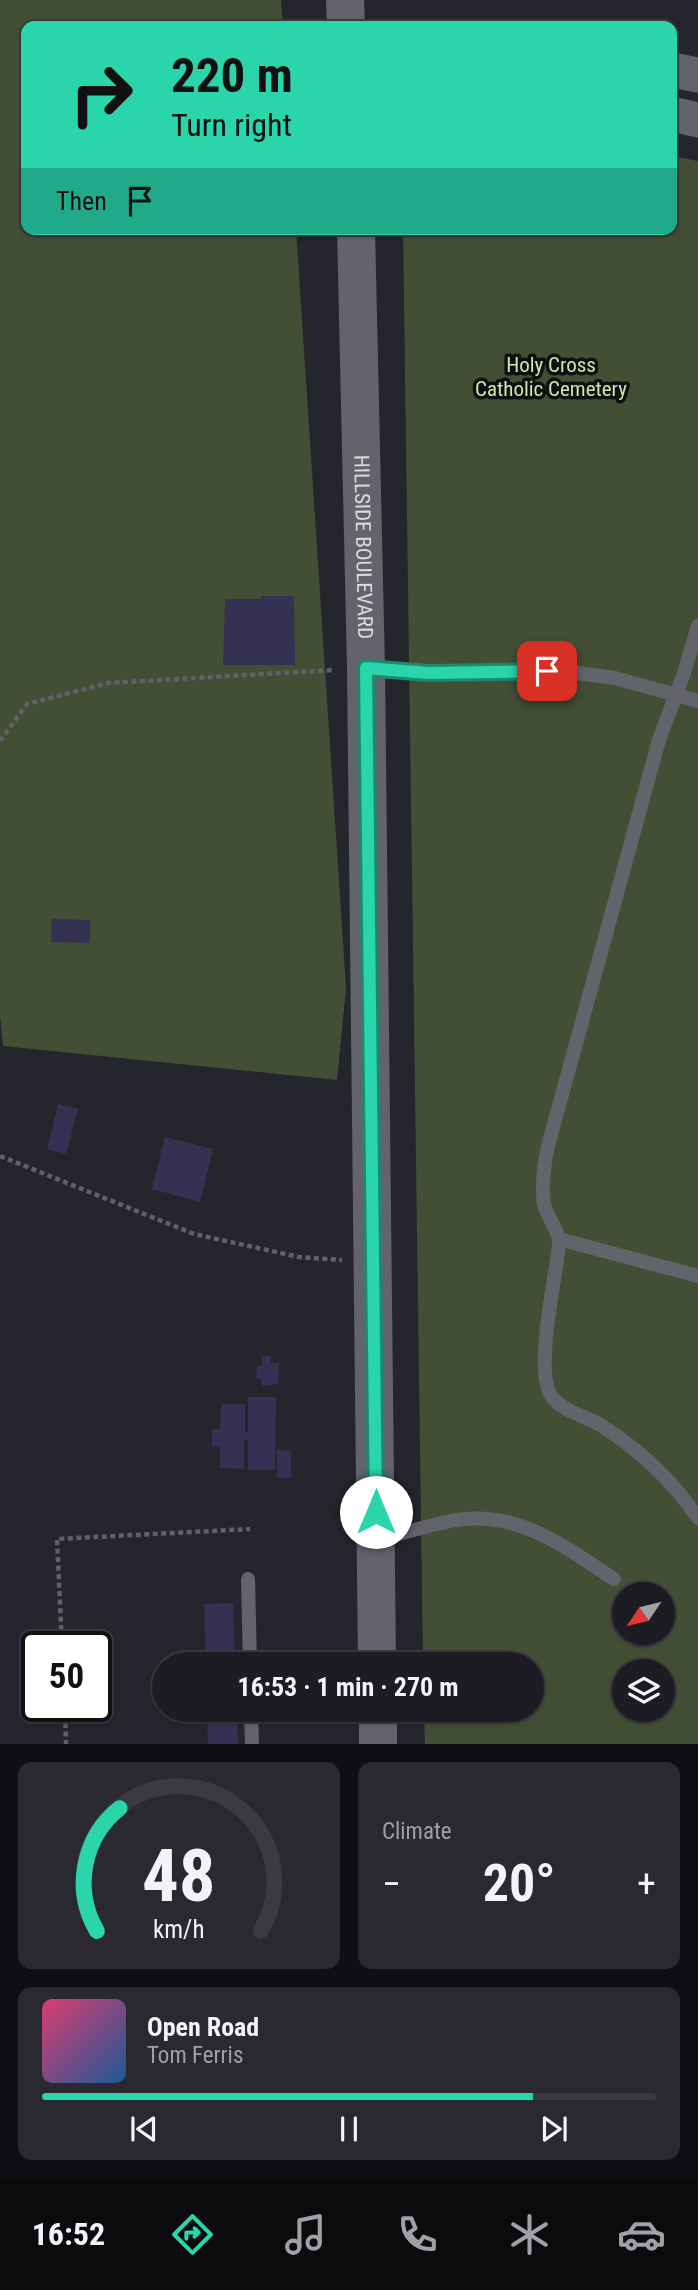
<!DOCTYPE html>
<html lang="en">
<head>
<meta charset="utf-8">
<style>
	body { margin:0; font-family:"Roboto Condensed",sans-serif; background:#29292f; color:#f1f3f6; height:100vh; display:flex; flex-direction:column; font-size:26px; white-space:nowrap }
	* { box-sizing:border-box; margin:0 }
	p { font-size:23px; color:#a0a1a5 }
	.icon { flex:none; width:38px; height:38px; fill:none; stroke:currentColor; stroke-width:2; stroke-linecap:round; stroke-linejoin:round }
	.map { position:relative; height:1744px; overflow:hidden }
	.sheet { display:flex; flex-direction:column; gap:18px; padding:18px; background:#0f0f13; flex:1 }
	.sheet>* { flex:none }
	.banner { position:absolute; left:21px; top:21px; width:656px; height:214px; border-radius:14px; box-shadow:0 2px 5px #0004,0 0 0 2px #3a3a40; background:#2ad5ac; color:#111; overflow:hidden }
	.needle { width:46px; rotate:235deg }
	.fabs { position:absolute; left:612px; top:1582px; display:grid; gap:14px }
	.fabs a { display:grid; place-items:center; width:63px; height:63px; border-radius:50%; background:#1c1c22; box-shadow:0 2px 5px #0004,0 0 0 2px #3a3a40; font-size:35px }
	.speed { position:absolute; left:21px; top:1631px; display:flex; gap:14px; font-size:35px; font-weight:700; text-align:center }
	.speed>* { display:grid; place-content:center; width:91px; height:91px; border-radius:50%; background:#1c1c22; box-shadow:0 2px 5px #0004,0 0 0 2px #3a3a40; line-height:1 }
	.speed .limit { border:4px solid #111; border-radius:10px; background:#fff; color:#111 }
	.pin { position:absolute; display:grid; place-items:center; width:60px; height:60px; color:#fff; margin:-30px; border-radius:14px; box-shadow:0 4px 10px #0006 }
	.me { position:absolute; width:77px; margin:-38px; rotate:0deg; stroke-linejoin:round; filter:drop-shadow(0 0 5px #0008) }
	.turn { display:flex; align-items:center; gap:24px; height:147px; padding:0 35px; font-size:32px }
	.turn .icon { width:91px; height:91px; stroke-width:2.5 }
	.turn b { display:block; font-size:49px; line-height:60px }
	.then { display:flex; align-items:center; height:66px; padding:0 35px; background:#0003; gap:14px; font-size:26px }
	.big { font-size:52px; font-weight:700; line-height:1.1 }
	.sheet .card { flex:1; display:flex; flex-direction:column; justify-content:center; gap:10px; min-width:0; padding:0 24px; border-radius:14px; background:#29292f }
	.sheet .dial { align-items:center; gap:0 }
	.dial svg { height:182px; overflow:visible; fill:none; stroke:#3a3a40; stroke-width:7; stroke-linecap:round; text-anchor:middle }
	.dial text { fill:#f1f3f6; stroke:none }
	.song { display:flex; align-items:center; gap:21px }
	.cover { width:84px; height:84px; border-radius:10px; background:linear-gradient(135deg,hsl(340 70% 55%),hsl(210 70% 35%)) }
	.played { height:7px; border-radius:4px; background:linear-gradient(90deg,#2ad5ac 80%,#3a3a40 80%) }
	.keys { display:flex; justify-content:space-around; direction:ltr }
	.heat { display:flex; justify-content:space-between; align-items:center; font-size:38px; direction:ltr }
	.sheet .tiles { flex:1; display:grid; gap:18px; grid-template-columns:1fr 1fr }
	.card:last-child { grid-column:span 2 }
	.trip { position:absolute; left:152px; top:1652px; width:392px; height:70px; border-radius:35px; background:#1c1c22; box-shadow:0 2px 5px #0004,0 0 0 2px #3a3a40; font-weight:700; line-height:70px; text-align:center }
	.menu { display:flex; height:112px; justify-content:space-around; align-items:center; background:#0b0b0e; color:#a0a1a5 }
	.menu .icon { width:49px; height:49px }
	.menu .selected { color:#2ad5ac }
	.menu b { font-size:32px; color:#f1f3f6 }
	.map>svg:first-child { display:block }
	.green { fill:#424f35; fill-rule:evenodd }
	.building { fill:#353152 }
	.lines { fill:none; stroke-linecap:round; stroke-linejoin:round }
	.path { stroke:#616068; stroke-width:4.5; stroke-dasharray:5 3.5; stroke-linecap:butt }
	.service { stroke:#63636c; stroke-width:14 }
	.tertiary { stroke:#63636c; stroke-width:35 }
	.secondary { stroke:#63636c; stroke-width:38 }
	.route-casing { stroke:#1b8a70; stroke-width:18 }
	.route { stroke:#2ad5ac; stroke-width:12 }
	.labels { text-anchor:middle; stroke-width:7; stroke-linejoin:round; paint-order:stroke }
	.park-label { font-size:21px; fill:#cae8ab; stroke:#0f0f12 }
	.street-label { font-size:21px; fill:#dbdae0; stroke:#0f0f12 }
</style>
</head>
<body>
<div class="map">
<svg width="698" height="1744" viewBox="0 0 698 1744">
	<rect width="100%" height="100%" fill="#25252d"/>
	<g class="green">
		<polygon points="0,0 281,0 283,26 26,26 26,229 296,229 346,988 337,1080 3,1046 0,1016"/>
		<path d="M672,156L698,161V1744H425L424,1710H532V1664H423L403,229H672ZM625,1594H663V1633H625ZM625,1671H663V1710H625Z"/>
	</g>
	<g class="building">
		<polygon points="261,596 294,596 295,665 223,665 225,599 261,599"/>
		<polygon points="52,919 90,920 90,943 51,942"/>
		<polygon points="58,1104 78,1109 66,1154 47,1149"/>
		<polygon points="165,1137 213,1149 200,1202 152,1189"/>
		<polygon points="262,1356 271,1356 271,1363 279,1363 278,1384 262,1386 260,1378 256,1378 257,1366 262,1366"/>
		<polygon points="248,1397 276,1397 275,1470 248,1470 248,1440 244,1440 244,1469 220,1468 220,1446 212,1446 212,1429 220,1429 221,1404 245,1404 245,1432 248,1432"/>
		<polygon points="277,1450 291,1451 291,1478 277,1478"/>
		<polygon points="233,1603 235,1664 206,1664 204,1604"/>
		<polygon points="207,1710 237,1710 238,1744 208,1744"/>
	</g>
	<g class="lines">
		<g class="path">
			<polyline points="0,741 27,704 108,683 334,670"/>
			<polyline points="0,1156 194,1234 299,1257 342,1260"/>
			<polyline points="62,1647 57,1539 250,1529"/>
			<polyline points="65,1706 66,1744"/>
		</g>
		<g class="service">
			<path d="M698,626L684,673L659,740L548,1146C544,1165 541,1184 544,1204C547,1217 556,1227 559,1239C560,1245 557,1254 557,1260C553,1288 535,1376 552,1397C564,1412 586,1416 602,1426C641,1451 672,1480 698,1518"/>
			<polyline points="368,668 429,673 570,672 615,678 698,701"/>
			<polyline points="559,1239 698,1276"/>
			<path d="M377,1540C403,1533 430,1525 456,1520C518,1510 565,1547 614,1579"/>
			<polyline points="248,1579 250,1664"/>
			<polyline points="251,1710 252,1744"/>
		</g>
		<g class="tertiary">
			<polyline points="672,70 698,75"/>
			<polyline points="672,114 698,120"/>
		</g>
		<g class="secondary">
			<polyline points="345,0 346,26"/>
			<path id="s1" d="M356,229L366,668L377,1664"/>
			<polyline points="378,1710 378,1744"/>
		</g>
	</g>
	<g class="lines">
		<g class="route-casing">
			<polyline id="route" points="376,1512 366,668 429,673 547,671"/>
		</g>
		<use href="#route" class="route"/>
	</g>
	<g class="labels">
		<g class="park-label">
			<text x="551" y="372">Holy Cross<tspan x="551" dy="24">Catholic Cemetery</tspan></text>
		</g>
		<g class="street-label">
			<text dy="7" stroke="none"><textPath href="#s1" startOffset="318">HILLSIDE BOULEVARD</textPath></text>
		</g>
	</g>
</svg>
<div class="fabs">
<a><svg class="needle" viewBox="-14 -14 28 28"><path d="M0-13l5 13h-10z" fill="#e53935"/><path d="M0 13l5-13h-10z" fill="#a0a1a5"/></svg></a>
<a><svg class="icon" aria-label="layers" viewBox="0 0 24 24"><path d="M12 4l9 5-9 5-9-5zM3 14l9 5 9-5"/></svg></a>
</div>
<div class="speed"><div class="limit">50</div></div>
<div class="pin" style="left:547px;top:671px;background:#d93025"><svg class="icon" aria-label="arrive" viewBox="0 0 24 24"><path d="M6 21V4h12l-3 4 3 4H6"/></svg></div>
<svg class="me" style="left:376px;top:1512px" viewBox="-20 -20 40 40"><circle r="19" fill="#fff"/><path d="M0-13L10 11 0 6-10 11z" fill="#2ad5ac"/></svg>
<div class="trip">16:53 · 1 min · 270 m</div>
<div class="banner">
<div class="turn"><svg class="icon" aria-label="right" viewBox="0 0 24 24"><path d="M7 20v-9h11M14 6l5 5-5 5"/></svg><div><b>220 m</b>Turn right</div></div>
<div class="then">Then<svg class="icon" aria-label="arrive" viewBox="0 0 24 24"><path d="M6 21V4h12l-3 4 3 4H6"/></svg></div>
</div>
</div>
<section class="sheet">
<div class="tiles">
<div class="card dial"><svg viewBox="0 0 100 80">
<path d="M14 69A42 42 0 1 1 86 69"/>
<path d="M14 69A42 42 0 0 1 24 15" stroke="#2ad5ac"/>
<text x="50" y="56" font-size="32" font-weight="700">48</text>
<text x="50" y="72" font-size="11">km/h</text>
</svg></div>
<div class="card"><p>Climate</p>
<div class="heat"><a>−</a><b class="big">20°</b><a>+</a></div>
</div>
<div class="card">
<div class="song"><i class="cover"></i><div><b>Open Road</b><p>Tom Ferris</p></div></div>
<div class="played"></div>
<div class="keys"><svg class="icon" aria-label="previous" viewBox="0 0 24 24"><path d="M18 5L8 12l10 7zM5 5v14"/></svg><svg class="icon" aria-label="pause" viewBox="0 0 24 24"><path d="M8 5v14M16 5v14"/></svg><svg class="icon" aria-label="next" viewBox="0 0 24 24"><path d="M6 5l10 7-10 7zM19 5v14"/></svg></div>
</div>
</div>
</section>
<nav class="menu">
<b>16:52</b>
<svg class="icon selected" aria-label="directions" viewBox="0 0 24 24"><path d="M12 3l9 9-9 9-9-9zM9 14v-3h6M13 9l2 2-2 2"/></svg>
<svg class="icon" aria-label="music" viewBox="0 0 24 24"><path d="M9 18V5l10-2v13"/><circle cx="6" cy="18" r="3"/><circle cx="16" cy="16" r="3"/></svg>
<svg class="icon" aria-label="phone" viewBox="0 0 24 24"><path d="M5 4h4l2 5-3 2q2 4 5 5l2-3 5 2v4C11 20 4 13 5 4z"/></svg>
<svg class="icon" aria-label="climate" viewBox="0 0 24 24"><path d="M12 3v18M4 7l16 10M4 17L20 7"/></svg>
<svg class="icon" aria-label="car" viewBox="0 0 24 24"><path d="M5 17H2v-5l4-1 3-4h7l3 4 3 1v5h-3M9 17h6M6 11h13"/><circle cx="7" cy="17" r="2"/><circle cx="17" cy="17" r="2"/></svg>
</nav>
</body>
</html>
